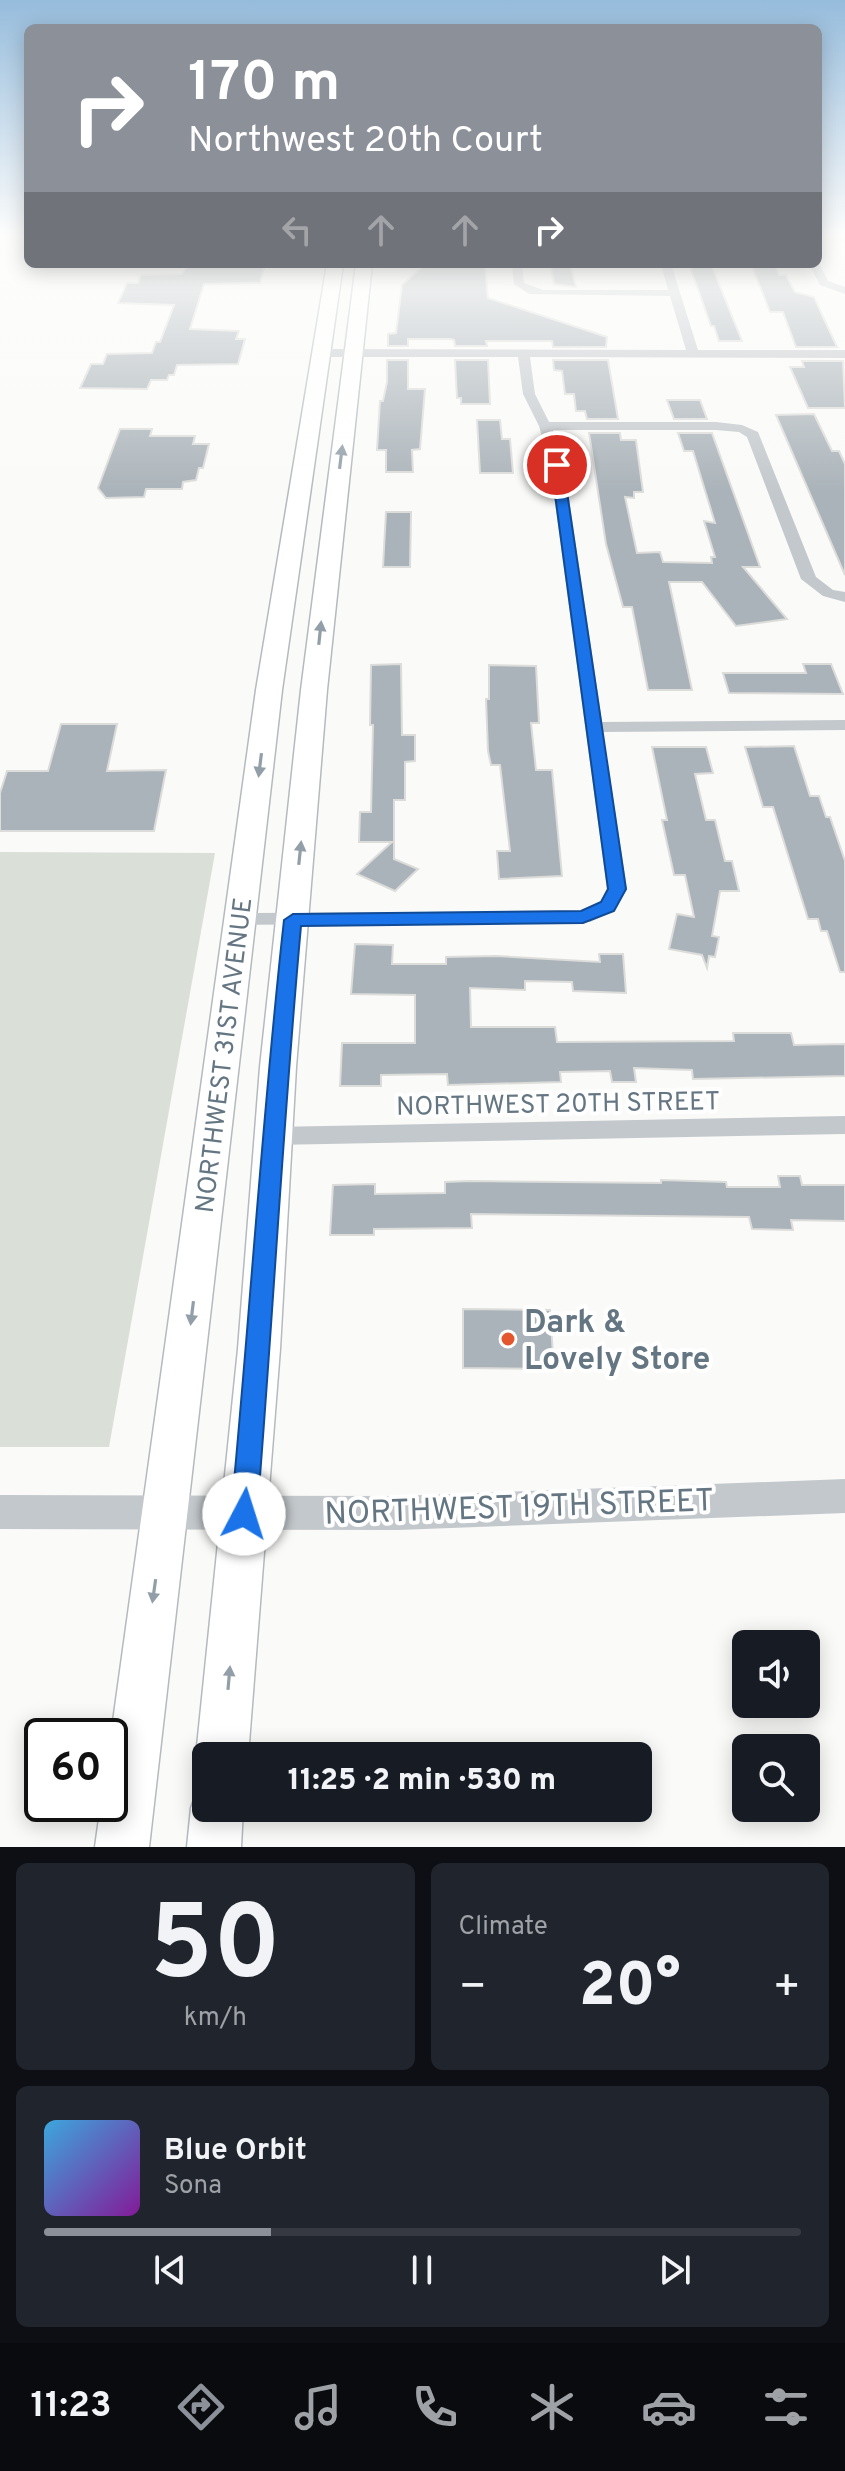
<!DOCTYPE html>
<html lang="en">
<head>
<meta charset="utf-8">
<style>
	body { margin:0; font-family:Overpass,sans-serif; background:#20242c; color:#f1f3f6; height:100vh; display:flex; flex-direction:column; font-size:30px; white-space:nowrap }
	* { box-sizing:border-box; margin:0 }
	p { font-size:26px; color:#9ea1a6 }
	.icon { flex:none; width:44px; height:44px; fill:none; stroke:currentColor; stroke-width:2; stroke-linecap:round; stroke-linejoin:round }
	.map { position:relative; height:1847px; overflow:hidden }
	.details { display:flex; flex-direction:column; gap:16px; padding:16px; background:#0d0f14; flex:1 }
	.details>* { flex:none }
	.guide { position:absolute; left:24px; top:24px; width:798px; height:244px; border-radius:12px; box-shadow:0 4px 20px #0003; background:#8c9099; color:#fff; overflow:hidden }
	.buttons { position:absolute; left:732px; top:1630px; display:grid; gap:16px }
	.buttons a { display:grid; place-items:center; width:88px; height:88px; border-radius:12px; background:#171b24; box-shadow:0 4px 20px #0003; font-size:40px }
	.speed { position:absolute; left:24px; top:1718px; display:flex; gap:16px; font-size:40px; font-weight:700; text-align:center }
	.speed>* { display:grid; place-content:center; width:104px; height:104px; border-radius:50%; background:#171b24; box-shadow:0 4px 20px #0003; line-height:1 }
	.speed .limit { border:4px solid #111; border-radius:12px; background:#fff; color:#111 }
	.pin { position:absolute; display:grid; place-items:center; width:68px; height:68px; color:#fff; margin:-34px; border:4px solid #fff; border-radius:50%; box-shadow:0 2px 8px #0007 }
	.me { position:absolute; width:88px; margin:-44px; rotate:5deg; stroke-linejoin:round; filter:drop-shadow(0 0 6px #0008) }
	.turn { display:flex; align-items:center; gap:28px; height:168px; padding:0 32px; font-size:36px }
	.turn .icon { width:104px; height:104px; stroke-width:2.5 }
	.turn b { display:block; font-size:56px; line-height:68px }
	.lanes { display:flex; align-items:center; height:76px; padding:0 32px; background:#0003; justify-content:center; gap:40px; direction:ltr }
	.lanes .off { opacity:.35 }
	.big { font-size:60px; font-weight:800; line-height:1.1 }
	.details .tile { flex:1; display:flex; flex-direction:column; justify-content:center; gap:12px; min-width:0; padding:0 28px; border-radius:12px; background:#20242c }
	.details .dial { align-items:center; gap:0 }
	.dial b { font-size:104px; line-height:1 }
	.song { display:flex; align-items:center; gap:24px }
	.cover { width:96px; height:96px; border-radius:12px; background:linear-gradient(135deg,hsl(200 70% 55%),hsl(290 70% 35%)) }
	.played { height:8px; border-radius:4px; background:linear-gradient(90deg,#8c9099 30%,#363941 30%) }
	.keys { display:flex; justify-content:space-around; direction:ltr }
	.heat { display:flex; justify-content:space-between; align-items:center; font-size:44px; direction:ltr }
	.details .tiles { flex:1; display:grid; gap:16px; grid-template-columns:1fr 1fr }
	.tile:last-child { grid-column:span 2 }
	.trip { position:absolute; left:192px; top:1742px; width:460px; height:80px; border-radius:12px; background:#171b24; box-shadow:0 4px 20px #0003; font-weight:800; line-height:80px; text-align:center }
	.tab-bar { display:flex; height:128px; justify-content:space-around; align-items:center; background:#090b0e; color:#9ea1a6 }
	.tab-bar .icon { width:56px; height:56px }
	.tab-bar .current { color:#8c9099 }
	.tab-bar b { font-size:36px; color:#f1f3f6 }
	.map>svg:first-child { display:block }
	.green { fill:#dadfd7 }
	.building { fill:#aab3b9; stroke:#dcdcda; stroke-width:2 }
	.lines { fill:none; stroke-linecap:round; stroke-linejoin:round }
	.primary-casing { stroke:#b5babe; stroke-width:3 }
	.minor { fill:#c3c8cc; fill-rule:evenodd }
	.tertiary { fill:#c3c8cc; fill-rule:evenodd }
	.primary { fill:#fff; fill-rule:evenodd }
	.oneway { fill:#939fa8 }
	.route { fill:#1a73e8; stroke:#114b97; stroke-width:2 }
	.poi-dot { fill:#e4572e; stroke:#fff; stroke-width:3 }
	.labels { text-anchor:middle; stroke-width:8; stroke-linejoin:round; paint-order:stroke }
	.street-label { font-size:26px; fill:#657683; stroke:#fff }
	.near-poi-label { font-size:32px; font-weight:bold; fill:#657683; stroke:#fff; text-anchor:start }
	.near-street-label { font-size:32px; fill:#657683; stroke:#fff }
</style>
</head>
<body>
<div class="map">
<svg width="845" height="1847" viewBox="0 0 845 1847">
	<rect width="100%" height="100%" fill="#fafaf8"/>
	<polygon class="green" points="0,852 215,853 109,1447 0,1447"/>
	<g class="building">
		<polygon points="189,264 265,264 260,283 204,284 190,329 239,331 236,339 245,339 238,364 177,365 174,375 169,375 167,380 151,380 147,389 80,388 91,364 103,364 107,354 152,353 156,342 160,342 174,305 118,303 127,283 138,283 141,275 182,274"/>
		<polygon points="550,264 570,264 576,287 554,284"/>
		<polygon points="689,264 711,264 742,341 719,341 714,326 711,326"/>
		<polygon points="751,264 775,264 779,275 786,275 795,292 814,297 837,347 796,347 783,312 770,312"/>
		<polygon points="423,266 485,266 488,298 607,337 606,347 553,347 552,341 486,341 487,346 455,346 454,340 450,339 408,339 408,346 388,346 388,334 396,333 402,285"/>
		<polygon points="387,360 408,360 408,389 425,389 420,449 412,450 413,472 386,472 386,450 377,450 380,401 383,401 387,382"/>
		<polygon points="455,360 488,360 490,404 461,404 461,398 457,398"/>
		<polygon points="553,360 608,360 618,419 587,419 585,411 576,411 574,394 565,394 562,371 554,370"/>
		<polygon points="802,361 843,361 845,408 808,408 790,367 804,367"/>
		<polygon points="667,400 700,400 707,419 674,419"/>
		<polygon points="814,414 832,451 839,451 845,464 845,575 776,415"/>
		<polygon points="477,420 500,420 502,439 510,439 513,473 480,473"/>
		<polygon points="120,429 152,429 150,436 195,436 193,444 209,444 203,468 199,468 196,480 183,482 182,489 146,489 144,497 106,498 98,488"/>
		<polygon points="589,433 620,433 621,440 636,440 643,492 634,492 634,498 625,497 637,553 660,552 663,562 712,563 711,557 715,557 704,521 715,523 693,451 684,451 678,433 712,433 760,567 743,567 787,619 736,626 702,582 669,582 692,690 648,690 632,607 623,607 606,544"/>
		<polygon points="386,512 411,512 410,567 383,567"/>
		<polygon points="401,664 402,735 415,735 415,761 405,762 405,800 394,800 394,859 418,869 395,891 357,874 392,842 359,842 360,812 371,812 373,725 370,725 371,665"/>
		<polygon points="803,664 831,664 843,694 729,693 723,673 806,673"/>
		<polygon points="489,665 536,666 539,723 531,723 536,770 552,770 562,876 499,879 497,851 510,851 500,765 491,765 488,751 486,699 489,699"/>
		<polygon points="61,724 117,724 107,771 166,770 154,831 0,831 0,793 7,771 48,771"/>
		<polygon points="794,746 810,796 819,796 826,817 830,817 845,861 845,972 840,972 827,931 821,931 818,919 808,919 773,807 763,807 745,747"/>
		<polygon points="652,747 706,747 713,773 695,774 706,820 715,820 725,861 732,861 739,891 720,891 712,936 719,937 715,957 709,956 707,968 702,955 669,949 677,914 694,917 685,875 674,875 662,820 667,820"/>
		<polygon points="355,944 393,945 392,964 446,964 446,957 496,956 600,962 599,954 623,954 626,993 573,991 572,982 525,981 525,990 470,988 471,1027 555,1027 557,1042 734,1041 733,1033 791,1033 794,1045 845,1044 845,1076 693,1079 692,1070 634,1068 636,1082 612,1082 610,1071 560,1072 561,1082 448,1085 447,1074 381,1075 381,1086 340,1086 342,1043 415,1043 415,995 351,994"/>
		<polygon points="778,1176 800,1176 802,1185 845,1185 845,1221 791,1220 793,1230 752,1229 749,1217 471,1214 472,1228 374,1229 374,1235 330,1235 333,1185 375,1184 375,1194 445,1193 445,1182 470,1181 661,1183 661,1180 726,1182 727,1187 780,1187"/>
		<polygon points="463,1309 550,1310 554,1369 463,1368"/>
	</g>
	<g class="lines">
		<g class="primary-casing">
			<g id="primary">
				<polygon points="327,264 343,264 282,690 149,1847 95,1847 101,1804 110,1804 110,1743 256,690"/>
				<polygon points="356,264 372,264 327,690 296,1067 280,1349 248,1756 206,1756 206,1775 196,1756 238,1349 260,1067 301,690"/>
				<polygon points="206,1786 206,1808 243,1808 241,1847 187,1847 191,1808 198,1789"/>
			</g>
		</g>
		<g class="minor">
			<rect x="818" y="236" width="27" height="6"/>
			<polygon points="818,262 828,281 845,287 845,294 820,285 809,264"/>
			<polygon points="512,264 522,264 524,283 543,290 668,290 661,264 671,264 698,350 845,350 845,358 530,357 535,394 549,422 716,422 742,425 758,432 816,577 833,590 845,592 845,602 823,596 801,579 747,437 739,432 716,430 553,430 564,465 602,722 845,720 845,730 603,732 627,889 614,911 590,922 232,925 229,920 232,915 239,913 580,911 600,902 607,889 550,465 539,426 523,394 518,357 321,357 315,353 321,349 686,350 670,296 529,294 514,284"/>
			<polygon points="845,1116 845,1134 273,1145 265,1142 261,1136 265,1130 273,1127"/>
		</g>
		<polygon class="tertiary" points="845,1479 845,1513 398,1530 0,1529 0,1495 398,1496"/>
		<use href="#primary" class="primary"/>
	</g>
	<defs><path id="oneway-solid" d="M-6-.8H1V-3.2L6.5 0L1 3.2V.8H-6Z" transform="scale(2)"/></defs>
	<g class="oneway">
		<use href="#oneway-solid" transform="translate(341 457) rotate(-83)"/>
		<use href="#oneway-solid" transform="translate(320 633) rotate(-84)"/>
		<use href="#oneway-solid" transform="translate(260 765) rotate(97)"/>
		<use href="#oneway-solid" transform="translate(300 853) rotate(-84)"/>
		<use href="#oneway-solid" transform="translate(192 1313) rotate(97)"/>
		<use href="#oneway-solid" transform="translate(154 1591) rotate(98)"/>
		<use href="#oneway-solid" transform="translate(229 1678) rotate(-85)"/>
	</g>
	<linearGradient id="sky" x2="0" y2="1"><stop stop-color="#96bcdc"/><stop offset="0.48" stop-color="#fdfdfc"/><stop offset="1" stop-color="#fdfdfc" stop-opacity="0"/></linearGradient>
	<rect width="845" height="493" fill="url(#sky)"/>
	<path class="route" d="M557,461L563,465L626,889L614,911L583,923L301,926C283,1121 273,1318 257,1514L254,1523L244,1526L235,1523L231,1514C250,1316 262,1117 284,920L293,914L581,911L601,902L608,889L551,465Z"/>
	<circle class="poi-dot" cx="508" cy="1339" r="8"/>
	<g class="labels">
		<g class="street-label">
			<text transform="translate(223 1055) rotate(-83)" y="9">NORTHWEST 31ST AVENUE</text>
			<text transform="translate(558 1103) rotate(-1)" y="9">NORTHWEST 20TH STREET</text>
		</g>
		<g class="near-poi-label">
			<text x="524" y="1332">Dark &amp;<tspan x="524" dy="37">Lovely Store</tspan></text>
		</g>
		<g class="near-street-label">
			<text transform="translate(519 1506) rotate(-2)" y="11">NORTHWEST 19TH STREET</text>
		</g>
	</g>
</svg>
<div class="buttons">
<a><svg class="icon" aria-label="sound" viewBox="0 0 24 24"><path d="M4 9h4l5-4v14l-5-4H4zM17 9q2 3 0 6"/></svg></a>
<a><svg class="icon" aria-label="search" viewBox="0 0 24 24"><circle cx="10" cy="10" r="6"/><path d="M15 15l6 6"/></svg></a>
</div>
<div class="speed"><div class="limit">60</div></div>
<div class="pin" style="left:557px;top:465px;background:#d93025"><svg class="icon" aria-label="arrive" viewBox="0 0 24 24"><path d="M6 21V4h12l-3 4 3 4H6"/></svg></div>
<svg class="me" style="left:244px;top:1514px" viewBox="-20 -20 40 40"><circle r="19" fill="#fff"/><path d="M0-13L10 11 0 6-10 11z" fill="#1a73e8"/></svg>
<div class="trip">11:25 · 2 min · 530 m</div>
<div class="guide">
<div class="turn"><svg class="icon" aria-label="right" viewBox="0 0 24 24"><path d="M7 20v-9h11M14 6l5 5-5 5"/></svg><div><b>170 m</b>Northwest 20th Court</div></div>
<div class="lanes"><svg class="icon off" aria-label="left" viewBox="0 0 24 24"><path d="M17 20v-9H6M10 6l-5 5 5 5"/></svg><svg class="icon off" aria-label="ahead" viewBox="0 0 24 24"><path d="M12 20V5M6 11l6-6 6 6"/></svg><svg class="icon off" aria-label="ahead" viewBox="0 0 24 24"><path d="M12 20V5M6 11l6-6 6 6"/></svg><svg class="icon" aria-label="right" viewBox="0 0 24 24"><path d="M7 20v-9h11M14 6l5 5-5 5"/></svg></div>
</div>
</div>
<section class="details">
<div class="tiles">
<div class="tile dial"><b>50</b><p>km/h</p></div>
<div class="tile"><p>Climate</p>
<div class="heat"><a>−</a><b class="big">20°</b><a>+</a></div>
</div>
<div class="tile">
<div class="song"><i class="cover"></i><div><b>Blue Orbit</b><p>Sona</p></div></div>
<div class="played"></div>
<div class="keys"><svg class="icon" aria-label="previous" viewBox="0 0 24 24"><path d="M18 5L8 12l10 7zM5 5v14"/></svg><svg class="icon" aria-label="pause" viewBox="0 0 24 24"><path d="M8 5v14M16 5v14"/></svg><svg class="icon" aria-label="next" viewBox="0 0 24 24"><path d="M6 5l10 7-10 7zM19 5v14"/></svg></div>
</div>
</div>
</section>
<nav class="tab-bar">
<b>11:23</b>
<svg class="icon current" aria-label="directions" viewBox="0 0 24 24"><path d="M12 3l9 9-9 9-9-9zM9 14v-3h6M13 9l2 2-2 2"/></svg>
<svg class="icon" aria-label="music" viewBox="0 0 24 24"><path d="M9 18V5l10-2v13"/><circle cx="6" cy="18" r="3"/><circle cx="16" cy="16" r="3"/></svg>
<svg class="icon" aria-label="phone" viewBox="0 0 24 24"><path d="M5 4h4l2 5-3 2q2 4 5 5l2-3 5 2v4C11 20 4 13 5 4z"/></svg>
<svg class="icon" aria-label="climate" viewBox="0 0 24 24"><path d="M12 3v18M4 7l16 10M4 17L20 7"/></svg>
<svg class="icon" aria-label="car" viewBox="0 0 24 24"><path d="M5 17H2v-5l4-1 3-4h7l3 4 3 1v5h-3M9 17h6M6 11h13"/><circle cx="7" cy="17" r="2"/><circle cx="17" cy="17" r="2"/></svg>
<svg class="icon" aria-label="filters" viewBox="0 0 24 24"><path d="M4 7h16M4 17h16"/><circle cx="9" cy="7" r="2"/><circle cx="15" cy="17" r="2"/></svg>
</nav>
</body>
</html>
